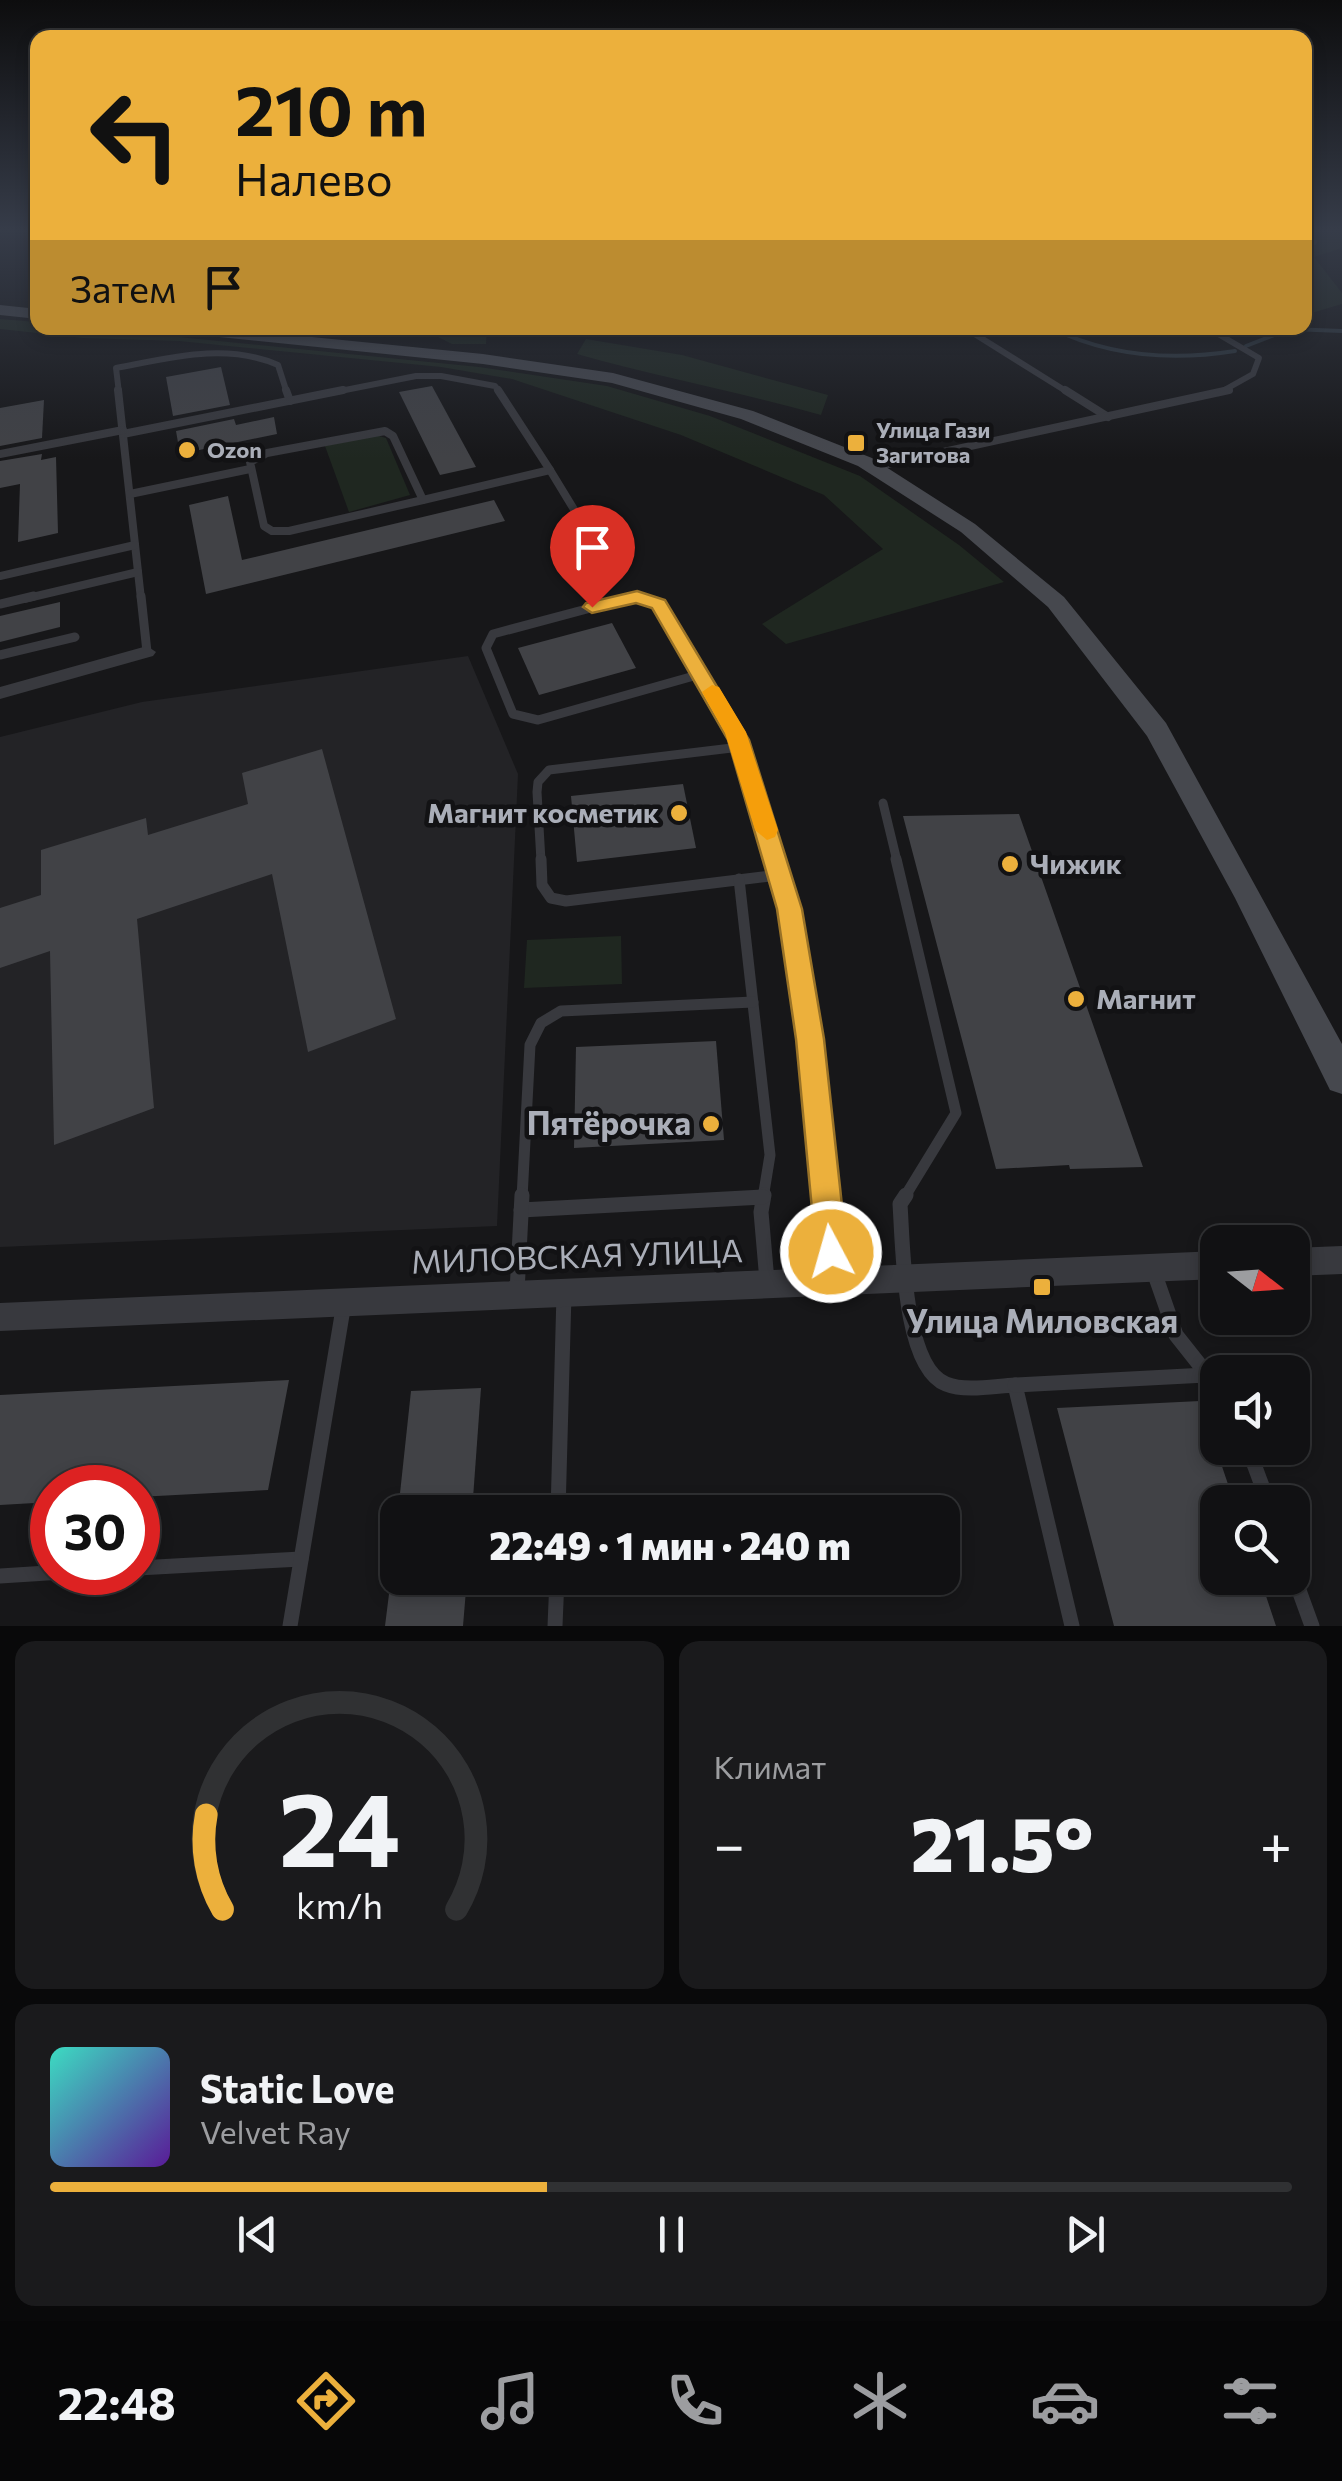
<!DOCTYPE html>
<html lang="ru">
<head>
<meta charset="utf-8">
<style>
	body { margin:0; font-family:Commissioner,sans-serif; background:#1a1a1c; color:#f1f3f6; height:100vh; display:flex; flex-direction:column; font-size:38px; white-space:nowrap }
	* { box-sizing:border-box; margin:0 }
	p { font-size:32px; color:#9c9da0 }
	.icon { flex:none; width:55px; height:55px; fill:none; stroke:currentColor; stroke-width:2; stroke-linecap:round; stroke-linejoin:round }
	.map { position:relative; height:1626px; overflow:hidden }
	.sheet { display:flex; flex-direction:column; gap:15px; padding:15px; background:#09090a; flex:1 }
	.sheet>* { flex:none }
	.banner { position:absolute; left:30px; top:30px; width:1282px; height:305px; border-radius:20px; box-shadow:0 5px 15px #0003,0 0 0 2px #303133; background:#ecb03c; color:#111; overflow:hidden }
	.needle { width:65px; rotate:107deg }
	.fabs { position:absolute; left:1200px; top:1225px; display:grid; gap:20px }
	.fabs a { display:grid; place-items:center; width:110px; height:110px; border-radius:20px; background:#111113; box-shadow:0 5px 15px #0003,0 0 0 2px #303133; font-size:50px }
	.speed { position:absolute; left:30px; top:1465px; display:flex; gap:20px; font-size:50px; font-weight:700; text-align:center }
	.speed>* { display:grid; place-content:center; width:130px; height:130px; border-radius:50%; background:#111113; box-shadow:0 5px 15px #0003,0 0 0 2px #303133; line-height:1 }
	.speed .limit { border:15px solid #d22; background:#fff; color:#111 }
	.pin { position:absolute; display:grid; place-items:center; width:85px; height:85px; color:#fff; margin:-102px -42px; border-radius:50% 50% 50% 0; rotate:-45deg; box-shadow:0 0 10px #0007 }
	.pin .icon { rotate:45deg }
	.me { position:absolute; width:110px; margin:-55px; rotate:354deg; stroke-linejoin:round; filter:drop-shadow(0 0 8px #0008) }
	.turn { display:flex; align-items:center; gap:35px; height:210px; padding:0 40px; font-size:45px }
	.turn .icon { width:130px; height:130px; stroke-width:2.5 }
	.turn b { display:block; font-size:70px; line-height:85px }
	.then { display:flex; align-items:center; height:95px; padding:0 40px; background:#0003; gap:20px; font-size:38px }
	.big { font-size:75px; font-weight:800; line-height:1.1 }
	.sheet .widget { flex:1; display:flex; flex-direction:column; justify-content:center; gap:15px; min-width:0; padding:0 35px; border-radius:20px; background:#1a1a1c }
	.sheet .dial { align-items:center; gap:0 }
	.dial svg { height:260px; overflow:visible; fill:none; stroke:#303133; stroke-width:7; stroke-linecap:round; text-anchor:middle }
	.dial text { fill:#f1f3f6; stroke:none }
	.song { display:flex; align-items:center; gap:30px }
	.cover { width:120px; height:120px; border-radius:15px; background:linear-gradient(135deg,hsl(170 70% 55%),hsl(270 70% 35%)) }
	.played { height:10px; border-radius:5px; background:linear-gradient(90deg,#ecb03c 40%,#303133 40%) }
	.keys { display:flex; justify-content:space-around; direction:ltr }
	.heat { display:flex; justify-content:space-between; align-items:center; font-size:55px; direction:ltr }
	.sheet .tiles { flex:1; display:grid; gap:15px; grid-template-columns:1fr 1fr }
	.widget:last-child { grid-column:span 2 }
	.trip { position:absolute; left:380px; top:1495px; width:580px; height:100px; border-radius:20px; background:#111113; box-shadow:0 5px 15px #0003,0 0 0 2px #303133; font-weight:800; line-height:100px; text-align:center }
	.menu { display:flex; height:160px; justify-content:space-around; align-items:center; background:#070708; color:#9c9da0 }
	.menu .icon { width:70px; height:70px }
	.menu .active { color:#ecb03c }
	.menu b { font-size:45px; color:#f1f3f6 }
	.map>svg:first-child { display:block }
	.built { fill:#232326 }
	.green { fill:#1f2720 }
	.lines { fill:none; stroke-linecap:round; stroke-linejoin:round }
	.stream { stroke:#2d363d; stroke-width:4 }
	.building { fill:#414246 }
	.lane-far4 { stroke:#38393e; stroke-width:6 }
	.lane-far3 { stroke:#38393e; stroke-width:8 }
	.lane-far2 { stroke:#38393e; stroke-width:9 }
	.lane-far1 { stroke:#38393e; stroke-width:11 }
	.lane { stroke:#38393e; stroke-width:15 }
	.street { fill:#38393e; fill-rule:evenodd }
	.secondary { fill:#46484e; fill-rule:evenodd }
	.route { fill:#ecb03c; stroke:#997227; stroke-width:2.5 }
	.slow { fill:#f59e0b }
	.poi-dot { fill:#ecb03c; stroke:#121214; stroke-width:4 }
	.labels { text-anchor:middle; stroke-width:9; stroke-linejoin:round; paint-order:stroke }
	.far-poi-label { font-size:22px; font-weight:bold; fill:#aaaeb8; stroke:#121214; text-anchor:start }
	.poi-label { font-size:28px; font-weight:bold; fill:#aaaeb8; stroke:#121214; text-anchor:start }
	.near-poi-label { font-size:32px; font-weight:bold; fill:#aaaeb8; stroke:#121214; text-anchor:end }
	.near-street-label { font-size:32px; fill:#aaaeb8; stroke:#121214 }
</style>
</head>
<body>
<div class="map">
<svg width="1342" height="1626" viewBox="0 0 1342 1626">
	<rect width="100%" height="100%" fill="#171719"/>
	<polygon class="built" points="468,656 518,774 497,1226 0,1247 0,737 142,702"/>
	<g class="green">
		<polygon points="1305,231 1342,231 1342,248 1314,257 1342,293 1342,304 1305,315"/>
		<polygon points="0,319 37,322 38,328 89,328 479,367 607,386 710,416 860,476 959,545 1004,582 786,644 762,624 883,549 824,495 681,435 512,379 441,367 179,341 83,338 0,329"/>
		<polygon points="295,328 472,328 487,329 486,344 452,344 426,331 390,337"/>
		<path d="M586,339L682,355L828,395L821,415C740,392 658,377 577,354Z"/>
		<polygon points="376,435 386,438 410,495 349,512 325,446"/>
		<polygon points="621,936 622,984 524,988 527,940"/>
	</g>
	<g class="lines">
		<g class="stream">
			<path d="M1051,328C1108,356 1172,361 1235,351"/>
			<polyline points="1246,346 1290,329 1342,331"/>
		</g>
	</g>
	<g class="building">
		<polygon points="221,367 230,405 173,416 166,377"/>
		<polygon points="432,386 476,467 440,475 399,392"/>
		<polygon points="44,400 42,438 0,446 0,408"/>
		<polygon points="274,417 277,434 180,454 176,431 234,419 236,425"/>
		<polygon points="42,454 41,460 56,457 58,533 18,542 20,484 0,488 0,461"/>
		<polygon points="228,496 242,560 494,500 505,521 206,594 189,505"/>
		<polygon points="60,602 60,627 0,642 0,616"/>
		<polygon points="612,623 636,668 539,695 518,648"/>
		<polygon points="322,749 396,1019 308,1052 272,874 137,919 154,1108 54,1145 50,951 0,968 0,908 41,895 41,850 146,818 148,835 248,804 242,773"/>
		<polygon points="683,784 696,848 577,862 571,796"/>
		<polygon points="1019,814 1143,1167 1070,1169 1069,1165 996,1169 903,816"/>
		<polygon points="716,1041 724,1140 574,1148 576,1047"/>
		<polygon points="289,1380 268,1490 138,1497 138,1488 52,1488 52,1502 0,1505 0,1395"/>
		<polygon points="481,1388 472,1512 398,1512 411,1391"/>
		<polygon points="1200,1401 1234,1502 1218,1502 1218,1578 1260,1578 1276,1626 1114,1626 1057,1408"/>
		<polygon points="391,1578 467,1578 463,1626 385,1626"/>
	</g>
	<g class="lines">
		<g class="lane-far4">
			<polyline points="1305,240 1314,242"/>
			<polyline points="965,328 1069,393"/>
			<polyline points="1208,328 1259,358 1253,374 1219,393"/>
			<path d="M119,393L116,368C169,358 226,342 278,365L287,393"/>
			<polyline points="330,393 416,376 441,376 495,386 500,393"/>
		</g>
		<g class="lane-far3">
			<polyline points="118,390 141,599"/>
			<polyline points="286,390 290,401"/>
			<polyline points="1065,390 1108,417"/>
			<polygon points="385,431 393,436 423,500 289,531 272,531 264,526 250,462 267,453"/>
			<polyline points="123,434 343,390"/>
			<polyline points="0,454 123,430"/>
			<polyline points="874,467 1229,390"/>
			<polyline points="550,470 592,539"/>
			<polyline points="130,494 250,469"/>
			<polyline points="423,500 550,470 498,390"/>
			<polyline points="0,576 135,545"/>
			<polyline points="24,599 138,572"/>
			<polyline points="626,599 646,599"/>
		</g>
		<g class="lane-far2">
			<polyline points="141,596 147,652"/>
			<polyline points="0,604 34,596"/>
			<polyline points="659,604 645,598 628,598 493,634 486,648 513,714 538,720 701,674"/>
			<polyline points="0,655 75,637"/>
			<polyline points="883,803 897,861"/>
			<polyline points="541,861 537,792 538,782 549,770 740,747"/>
		</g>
		<g class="lane-far1">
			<polyline points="541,859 542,885 551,898 566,901 779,875"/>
			<polyline points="896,859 956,1113 904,1198"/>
			<polyline points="739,879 770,1155 763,1198"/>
			<polyline points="522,1198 530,1045 541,1023 561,1011 753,1002"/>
			<polyline points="753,1198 763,1197"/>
		</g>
		<g class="lane">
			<polyline points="764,1195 761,1212 767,1281"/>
			<path d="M906,1195L900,1204C903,1246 903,1367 946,1384C966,1392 994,1386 1015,1385L1072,1626"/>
			<polyline points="521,1210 763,1197"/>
			<polyline points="1153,1269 1176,1335 1218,1388"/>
			<polyline points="517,1292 522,1195"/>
			<polyline points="1015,1385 1206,1375"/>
			<polyline points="1248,1448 1268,1502"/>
			<polyline points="558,1512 564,1294"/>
			<polyline points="138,1568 301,1559"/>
			<polyline points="1292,1571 1312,1626"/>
			<polyline points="0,1576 63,1572"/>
			<polyline points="290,1626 344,1303"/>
			<polyline points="555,1626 557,1578"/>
		</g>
		<g class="street">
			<polygon points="659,599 665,600 741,725 795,886 822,1039 847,1267 1218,1251 1218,1279 0,1331 0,1303 819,1268 798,1039 773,886 723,725 651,604"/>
			<polygon points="147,646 156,652 153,656 0,699 0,687"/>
			<polygon points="1342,1246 1342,1274 1292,1276 1292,1248"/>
		</g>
		<g class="secondary">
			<polygon points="0,305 38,309 38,319 0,315"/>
			<polygon points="172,328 222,328 483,354 613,373 753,411 872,458 975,524 1064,597 1166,723 1342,1044 1342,1094 1330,1090 1235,898 1147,736 1048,607 961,532 858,466 741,419 612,383 483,364 180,333"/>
		</g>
	</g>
	<linearGradient id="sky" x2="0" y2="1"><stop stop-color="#0d0d0e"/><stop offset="0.5" stop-color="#363c49"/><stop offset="1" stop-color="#363c49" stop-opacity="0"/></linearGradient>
	<rect width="1342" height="459" fill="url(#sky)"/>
	<polygon class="route" points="637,591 665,600 749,740 802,909 824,1039 847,1252 842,1263 831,1268 820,1263 816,1252 796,1039 777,909 728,740 652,608 636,603 592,613 583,607 586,603"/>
	<polygon class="slow" points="712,685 719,687 746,732 778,830 775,837 767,840 755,830 725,733 702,692"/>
	<g class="poi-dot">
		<rect x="846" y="433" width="20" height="20" rx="5"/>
		<circle cx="187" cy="450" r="10"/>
		<circle cx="679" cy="813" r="10"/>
		<circle cx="1010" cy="864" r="10"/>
		<circle cx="1076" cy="999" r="10"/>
		<circle cx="711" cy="1124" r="10"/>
		<rect x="1032" y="1277" width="20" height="20" rx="5"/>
	</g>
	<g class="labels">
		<g class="far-poi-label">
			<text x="876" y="438">Улица Гази<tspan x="876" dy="25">Загитова</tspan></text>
			<text x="207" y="458">Ozon</text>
		</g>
		<g class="poi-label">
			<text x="659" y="823" text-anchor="end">Магнит косметик</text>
			<text x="1030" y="874">Чижик</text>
			<text x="1096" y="1009">Магнит</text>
		</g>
		<g class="near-poi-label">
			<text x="691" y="1135">Пятёрочка</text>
			<text x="1042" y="1333" text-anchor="middle">Улица Миловская</text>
		</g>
		<g class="near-street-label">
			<text transform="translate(577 1257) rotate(-2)" y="11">МИЛОВСКАЯ УЛИЦА</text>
		</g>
	</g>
</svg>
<div class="fabs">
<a><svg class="needle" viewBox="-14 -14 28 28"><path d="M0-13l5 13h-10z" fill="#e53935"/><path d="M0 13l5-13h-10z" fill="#9c9da0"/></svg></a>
<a><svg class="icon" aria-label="sound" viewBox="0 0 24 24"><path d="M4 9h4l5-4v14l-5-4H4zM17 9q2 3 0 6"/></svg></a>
<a><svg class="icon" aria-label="search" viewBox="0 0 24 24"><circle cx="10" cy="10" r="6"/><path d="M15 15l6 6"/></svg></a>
</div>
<div class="speed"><div class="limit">30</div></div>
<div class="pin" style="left:592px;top:607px;background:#d93025"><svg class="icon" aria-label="arrive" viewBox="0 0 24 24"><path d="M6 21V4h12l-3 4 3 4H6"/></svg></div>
<svg class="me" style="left:831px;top:1252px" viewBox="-20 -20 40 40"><circle r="17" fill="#ecb03c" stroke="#fff" stroke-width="3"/><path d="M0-11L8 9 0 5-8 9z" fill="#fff"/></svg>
<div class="trip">22:49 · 1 мин · 240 m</div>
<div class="banner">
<div class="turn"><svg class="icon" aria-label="left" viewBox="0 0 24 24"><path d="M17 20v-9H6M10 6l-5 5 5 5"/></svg><div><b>210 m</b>Налево</div></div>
<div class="then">Затем<svg class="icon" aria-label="arrive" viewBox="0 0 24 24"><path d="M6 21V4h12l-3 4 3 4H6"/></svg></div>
</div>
</div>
<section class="sheet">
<div class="tiles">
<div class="widget dial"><svg viewBox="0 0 100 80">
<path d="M14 69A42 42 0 1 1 86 69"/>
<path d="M14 69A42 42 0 0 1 9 40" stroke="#ecb03c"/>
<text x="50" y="56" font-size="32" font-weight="700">24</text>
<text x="50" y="72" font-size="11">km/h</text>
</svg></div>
<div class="widget"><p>Климат</p>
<div class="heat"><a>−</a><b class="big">21.5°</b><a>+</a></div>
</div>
<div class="widget">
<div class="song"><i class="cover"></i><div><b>Static Love</b><p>Velvet Ray</p></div></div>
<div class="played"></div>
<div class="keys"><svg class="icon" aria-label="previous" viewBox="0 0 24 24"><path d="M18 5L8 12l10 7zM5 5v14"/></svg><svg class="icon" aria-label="pause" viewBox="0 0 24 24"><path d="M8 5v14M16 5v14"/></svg><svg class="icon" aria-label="next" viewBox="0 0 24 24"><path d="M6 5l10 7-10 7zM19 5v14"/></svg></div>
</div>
</div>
</section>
<nav class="menu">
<b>22:48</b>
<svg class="icon active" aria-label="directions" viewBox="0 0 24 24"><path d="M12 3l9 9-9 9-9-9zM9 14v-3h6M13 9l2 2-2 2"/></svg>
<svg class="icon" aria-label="music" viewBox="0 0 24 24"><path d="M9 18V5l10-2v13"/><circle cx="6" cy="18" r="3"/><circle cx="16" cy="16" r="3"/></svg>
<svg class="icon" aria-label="phone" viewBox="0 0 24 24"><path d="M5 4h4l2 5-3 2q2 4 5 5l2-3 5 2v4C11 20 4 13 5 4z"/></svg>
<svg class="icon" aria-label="climate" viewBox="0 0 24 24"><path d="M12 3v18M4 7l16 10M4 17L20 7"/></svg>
<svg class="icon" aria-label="car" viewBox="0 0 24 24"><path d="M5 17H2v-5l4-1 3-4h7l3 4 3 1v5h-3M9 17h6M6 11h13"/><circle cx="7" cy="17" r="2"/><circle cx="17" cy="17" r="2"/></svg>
<svg class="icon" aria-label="filters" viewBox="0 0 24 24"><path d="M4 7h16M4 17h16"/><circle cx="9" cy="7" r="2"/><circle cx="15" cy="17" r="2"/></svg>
</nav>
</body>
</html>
